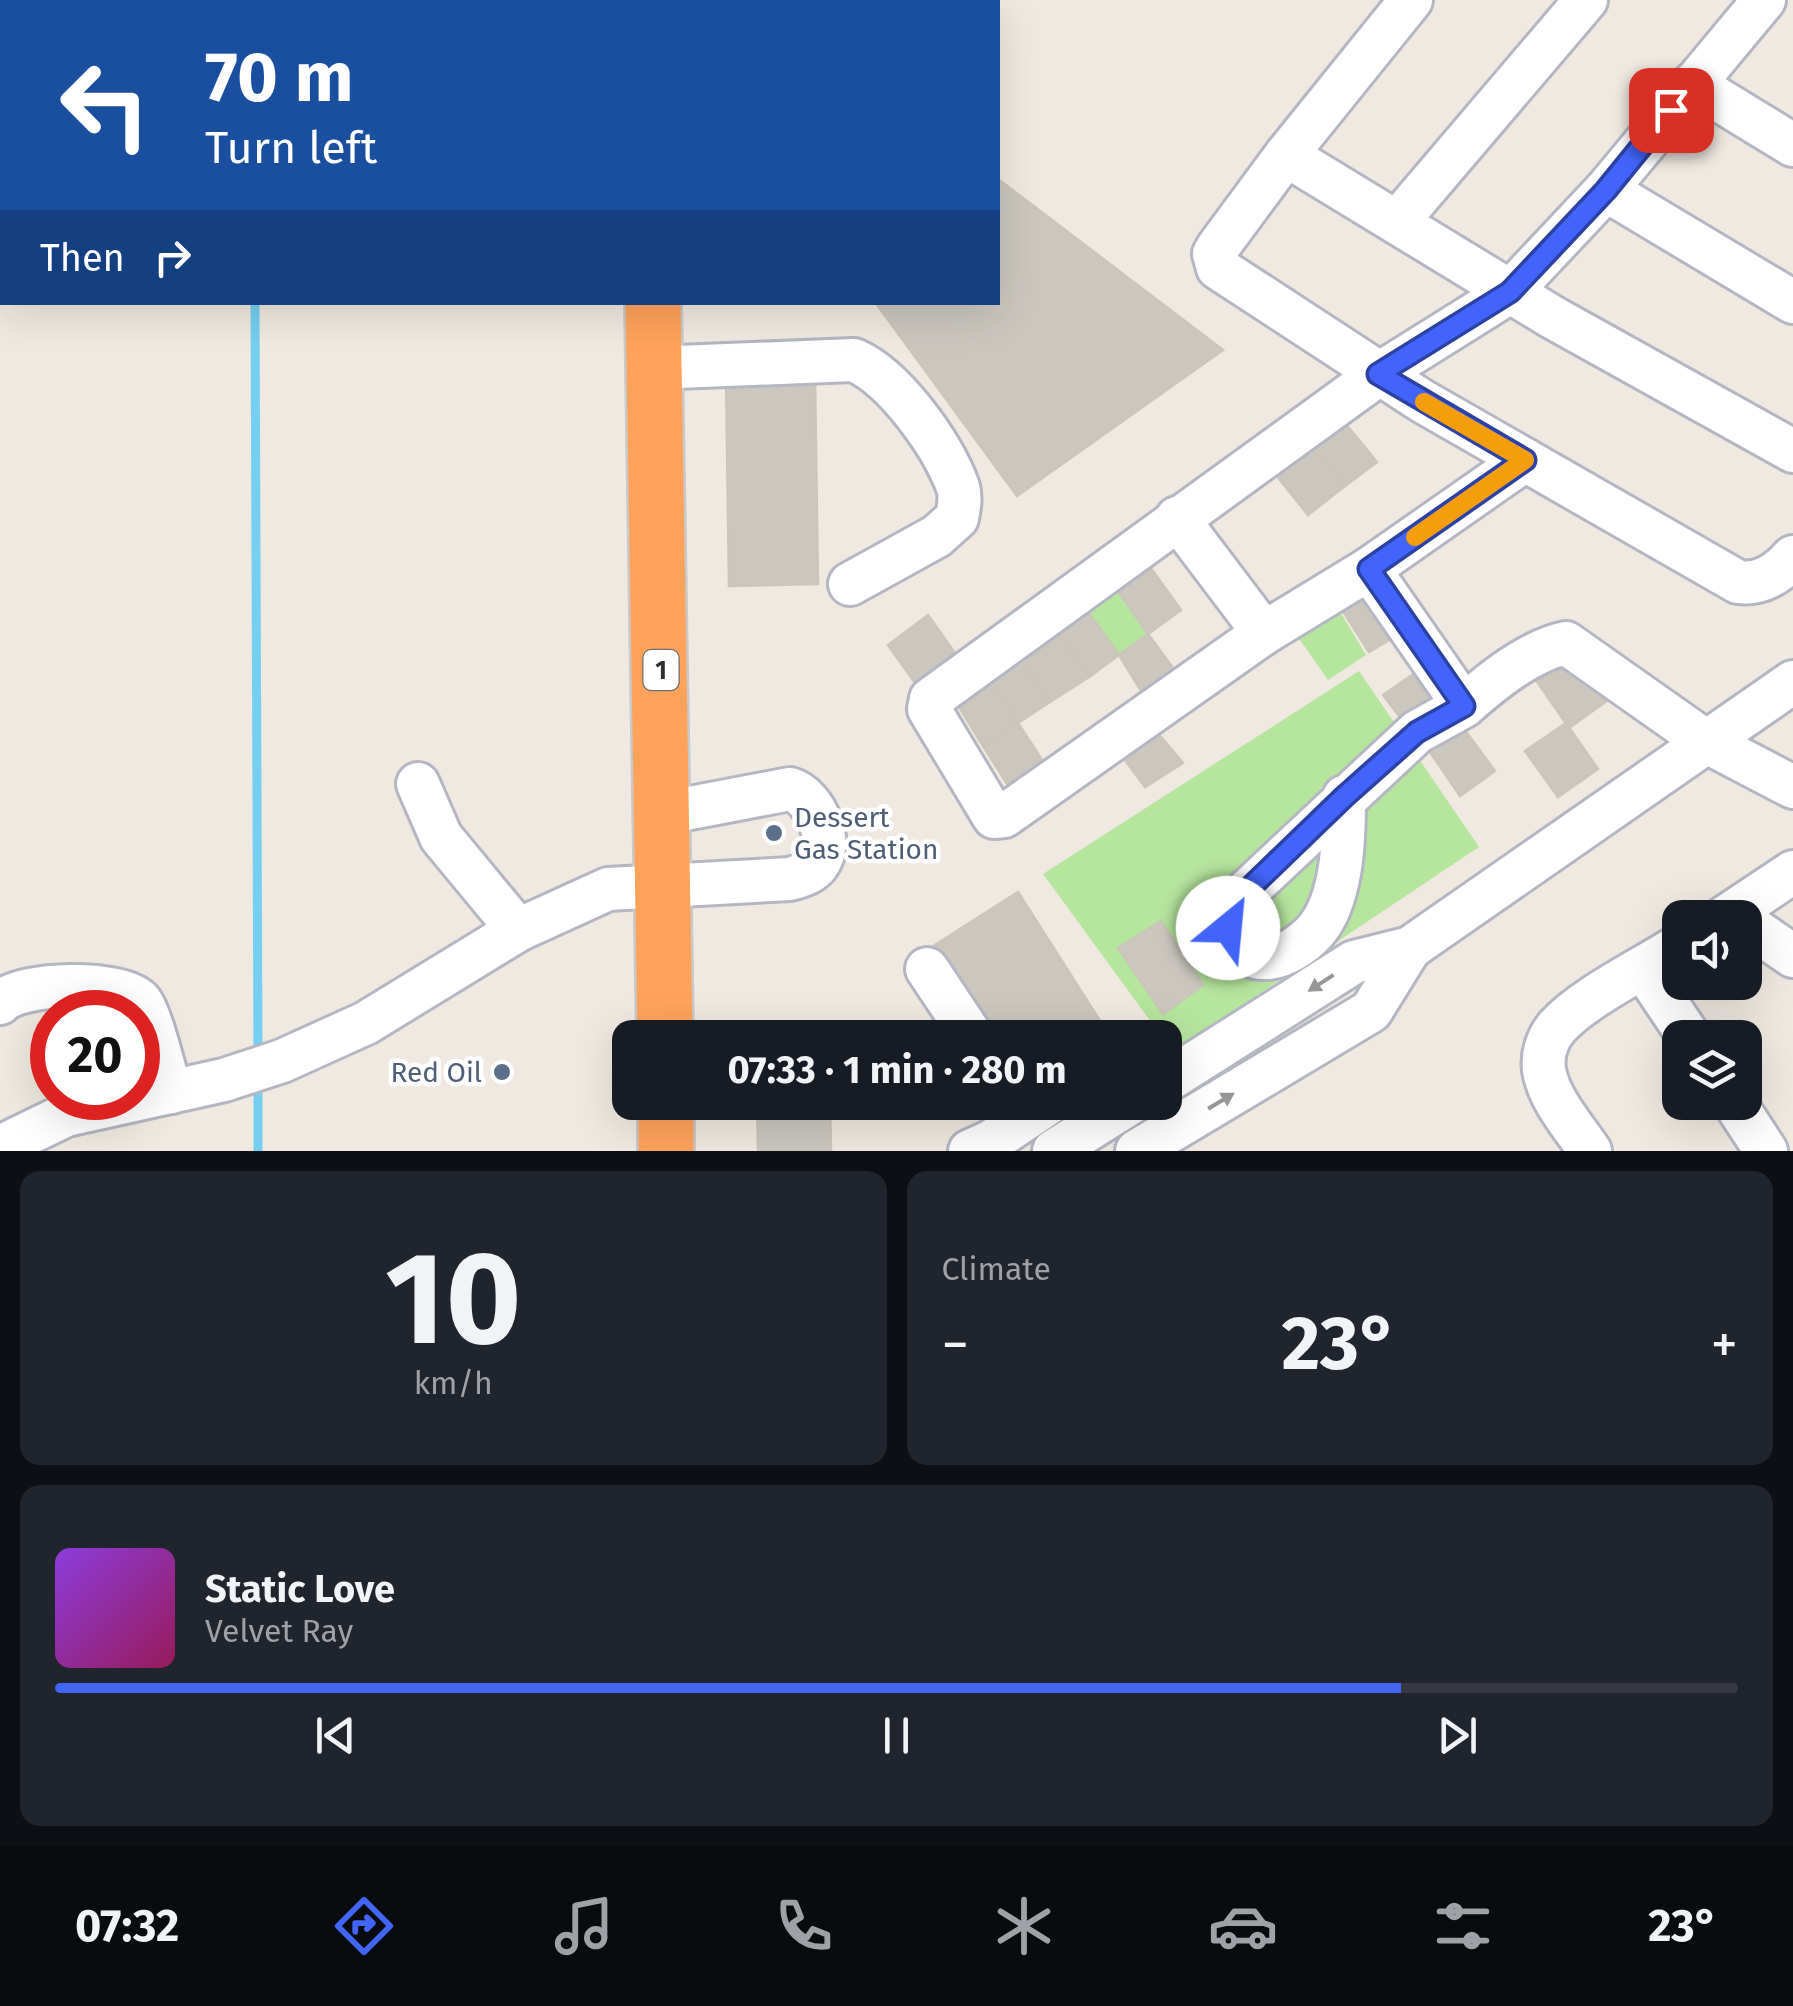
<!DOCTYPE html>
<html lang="en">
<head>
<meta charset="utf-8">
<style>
	body { margin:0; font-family:"Fira Sans",sans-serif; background:#20242c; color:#f1f3f6; height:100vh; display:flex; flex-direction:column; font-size:38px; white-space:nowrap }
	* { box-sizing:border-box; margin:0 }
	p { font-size:32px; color:#9ea1a6 }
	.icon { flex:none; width:55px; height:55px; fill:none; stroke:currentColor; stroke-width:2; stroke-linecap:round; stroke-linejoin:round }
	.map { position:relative; height:1151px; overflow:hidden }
	.panel { display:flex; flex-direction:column; gap:20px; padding:20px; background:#0d0f14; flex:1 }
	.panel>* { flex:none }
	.banner { position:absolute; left:0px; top:0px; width:1000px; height:305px; box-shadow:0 10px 40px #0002; background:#1a4fa0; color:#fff; overflow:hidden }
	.fabs { position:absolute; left:1662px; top:900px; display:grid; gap:20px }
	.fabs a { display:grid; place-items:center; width:100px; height:100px; border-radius:20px; background:#171b24; box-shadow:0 10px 40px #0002; font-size:50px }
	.speed { position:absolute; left:30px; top:990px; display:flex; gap:20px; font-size:50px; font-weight:700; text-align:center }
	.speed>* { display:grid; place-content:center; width:130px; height:130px; border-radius:50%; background:#171b24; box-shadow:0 10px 40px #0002; line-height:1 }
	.speed .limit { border:15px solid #d22; background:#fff; color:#111 }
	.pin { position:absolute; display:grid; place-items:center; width:85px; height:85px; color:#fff; margin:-42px; border-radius:20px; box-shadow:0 5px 15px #0006 }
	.me { position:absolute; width:110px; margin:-55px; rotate:28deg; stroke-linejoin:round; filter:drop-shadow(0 0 8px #0008) }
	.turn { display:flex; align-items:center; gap:35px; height:210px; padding:0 40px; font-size:45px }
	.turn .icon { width:130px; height:130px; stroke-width:2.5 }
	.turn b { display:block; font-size:70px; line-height:85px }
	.then { display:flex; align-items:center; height:95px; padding:0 40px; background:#0003; gap:20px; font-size:38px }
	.big { font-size:75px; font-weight:700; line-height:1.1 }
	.panel .tile { flex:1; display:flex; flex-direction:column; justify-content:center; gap:15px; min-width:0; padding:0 35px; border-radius:20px; background:#20242c }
	.panel .dial { align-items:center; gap:0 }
	.dial b { font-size:130px; line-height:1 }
	.song { display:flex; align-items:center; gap:30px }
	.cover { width:120px; height:120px; border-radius:15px; background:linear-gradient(135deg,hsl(270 70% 55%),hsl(330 70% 35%)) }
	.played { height:10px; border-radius:5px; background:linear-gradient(90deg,#4264fb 80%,#363941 80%) }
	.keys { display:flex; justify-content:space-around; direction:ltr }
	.heat { display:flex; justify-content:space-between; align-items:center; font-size:55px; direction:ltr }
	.panel .tiles { flex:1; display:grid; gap:20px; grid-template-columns:1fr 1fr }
	.tile:last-child { grid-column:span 2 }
	.trip { position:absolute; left:612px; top:1020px; width:570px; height:100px; border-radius:20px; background:#171b24; box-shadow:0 10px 40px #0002; font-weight:700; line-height:100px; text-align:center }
	.menu { display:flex; height:160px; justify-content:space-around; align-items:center; background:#090b0e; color:#9ea1a6 }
	.menu .icon { width:70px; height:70px }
	.menu .active { color:#4264fb }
	.menu b { font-size:45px; color:#f1f3f6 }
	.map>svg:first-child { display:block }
	.green { fill:#b6e59e }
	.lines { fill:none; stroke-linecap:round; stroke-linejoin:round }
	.stream { stroke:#75cff0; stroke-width:9 }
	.building { fill:#cbc7bf; stroke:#cbc5ba; stroke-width:2.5 }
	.minor-casing { stroke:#b4b7c1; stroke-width:48 }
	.highway-casing { stroke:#c9c9c9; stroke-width:60 }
	.minor { stroke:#fff; stroke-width:42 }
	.highway { stroke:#ffa35c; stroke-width:55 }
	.oneway { fill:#969696 }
	.route-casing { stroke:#2b41a3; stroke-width:25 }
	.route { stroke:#4264fb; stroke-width:18 }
	.slow { stroke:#f59e0b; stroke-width:18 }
	.service-dot { fill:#5c6f8a; stroke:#fff; stroke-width:4 }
	.labels { text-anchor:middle; stroke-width:9; stroke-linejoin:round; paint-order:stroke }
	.shield { fill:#fff; stroke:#6d6d6d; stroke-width:2.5 }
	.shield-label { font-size:25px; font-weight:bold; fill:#2e2e2e }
	.service-label { font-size:28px; fill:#4e5e75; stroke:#fff; text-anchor:start }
</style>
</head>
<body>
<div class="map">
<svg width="1793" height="1151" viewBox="0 0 1793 1151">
	<rect width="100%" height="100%" fill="#efe9e1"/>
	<g class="green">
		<polygon points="1113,584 1148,634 1119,655 1083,605"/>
		<polygon points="1339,610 1366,655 1328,680 1298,637"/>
		<polygon points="1359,671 1479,847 1172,1052 1165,1038 1162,1037 1043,874"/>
	</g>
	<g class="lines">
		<g class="stream">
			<polyline points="254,0 254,2"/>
			<polyline points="255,302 258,1058"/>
			<polyline points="258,1084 258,1151"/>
		</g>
	</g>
	<g class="building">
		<polygon points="998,179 1223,350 1017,496 875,302 998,302"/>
		<polygon points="815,377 818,584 729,586 726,378"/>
		<polygon points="1340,417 1377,462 1345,486 1310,441"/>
		<polygon points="1310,441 1345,486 1308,515 1272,470"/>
		<polygon points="1145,560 1181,610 1148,634 1113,584"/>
		<polygon points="1375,585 1404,631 1369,652 1341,608"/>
		<polygon points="1083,605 1119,655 1089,677 1053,626"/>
		<polygon points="928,615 960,660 920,690 888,645"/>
		<polygon points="1053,626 1089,677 1050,702 1017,654"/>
		<polygon points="1148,634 1179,676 1146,699 1119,655"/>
		<polygon points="1017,654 1050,702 1018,723 988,676"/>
		<polygon points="1564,659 1615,695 1569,728 1536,680"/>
		<polygon points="1428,664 1454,702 1410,730 1383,695"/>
		<polygon points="988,676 1018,723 983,746 953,697"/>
		<polygon points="1018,723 1046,766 1011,790 983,746"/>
		<polygon points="1566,723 1598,769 1558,797 1525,751"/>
		<polygon points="1151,725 1183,763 1145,787 1116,748"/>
		<polygon points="1461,725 1495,771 1460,796 1428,749"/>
		<polygon points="1018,892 1111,1038 990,1038 932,947"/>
		<polygon points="1161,921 1203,985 1163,1014 1118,948"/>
		<polygon points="757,1102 830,1102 831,1151 758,1151"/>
	</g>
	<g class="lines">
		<g class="minor-casing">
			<g id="minor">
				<path d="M1411,0L1286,155L1218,247L1214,254L1218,268L1422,401L1738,582C1761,585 1778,574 1793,557"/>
				<polyline points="844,2 849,0"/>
				<polyline points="1693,84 1793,145"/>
				<polyline points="1286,155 1552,317 1793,451"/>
				<polyline points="1606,190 1793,302"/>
				<polyline points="1397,222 1586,0"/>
				<path d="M652,368L854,360C895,378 942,444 958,487C961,497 959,508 957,518L937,536L850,584"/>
				<polyline points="1525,460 1369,569 1264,633 1004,816 994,817 929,709 931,699 1379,374 1510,292 1606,190 1764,0"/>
				<polyline points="1177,518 1264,633"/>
				<path d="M1369,569L1464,706C1492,681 1529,651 1566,643L1705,741L1793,787"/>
				<polyline points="418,784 441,837 518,930"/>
				<path d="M1344,797C1344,836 1343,892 1320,925C1310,940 1286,957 1268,958C1239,960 1221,932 1231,906L1417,732L1464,706"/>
				<polyline points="1724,918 1793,872"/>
				<polyline points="1745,923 1793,956"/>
				<polyline points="1643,968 1690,1038"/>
				<polyline points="927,969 973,1038"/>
				<path d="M0,1003C19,981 124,980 141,1002C152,1017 164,1071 171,1092"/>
				<polyline points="1165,1082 1354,962 1410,948 1793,682"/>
				<polyline points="1734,1102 1766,1151"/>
				<path d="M0,1147L66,1115L224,1080L282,1061L366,1023L518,930L608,889L790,879C800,876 812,873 818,864C835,842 815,796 790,789L664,813"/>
				<polyline points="970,1151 992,1141 1050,1102"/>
				<polyline points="1054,1151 1132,1102"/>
				<polyline points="1137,1151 1371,1011 1410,948"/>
				<path d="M1590,1151C1574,1127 1549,1100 1544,1070C1542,1055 1547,1039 1557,1027C1584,997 1645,968 1680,945"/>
			</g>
		</g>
		<g class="highway-casing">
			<g id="highway">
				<polyline points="647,0 647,2"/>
				<polyline points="653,302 665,1038"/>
				<polyline points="666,1102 666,1151"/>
			</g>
		</g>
		<use href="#minor" class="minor"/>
		<use href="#highway" class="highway"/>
	</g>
	<defs><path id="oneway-solid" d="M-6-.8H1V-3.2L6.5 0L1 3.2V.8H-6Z" transform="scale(2.5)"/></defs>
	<g class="oneway">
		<use href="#oneway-solid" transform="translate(1321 983) rotate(147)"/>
		<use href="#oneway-solid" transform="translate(1221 1101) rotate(-31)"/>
	</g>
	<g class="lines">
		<g class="route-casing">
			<polyline id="route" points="1228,928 1231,906 1344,797 1417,732 1464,706 1369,569 1525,460 1378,374 1510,292 1606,190 1671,110"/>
		</g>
		<use href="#route" class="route"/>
		<polyline class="slow" points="1415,537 1525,460 1424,402"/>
	</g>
	<g class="service-dot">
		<circle cx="774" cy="833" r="10"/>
		<circle cx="502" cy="1072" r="10"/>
	</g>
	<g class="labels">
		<rect class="shield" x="643.5" y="650" width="35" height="40" rx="8"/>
		<g class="shield-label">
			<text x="661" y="679">1</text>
		</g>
		<g class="service-label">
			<text x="794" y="827">Dessert<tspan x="794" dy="32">Gas Station</tspan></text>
			<text x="482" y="1082" text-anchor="end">Red Oil</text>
		</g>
	</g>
</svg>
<div class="fabs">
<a><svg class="icon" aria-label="sound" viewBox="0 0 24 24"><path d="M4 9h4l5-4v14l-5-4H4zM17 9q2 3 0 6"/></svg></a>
<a><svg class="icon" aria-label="layers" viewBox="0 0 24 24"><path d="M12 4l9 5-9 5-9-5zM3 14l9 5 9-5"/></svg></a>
</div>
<div class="speed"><div class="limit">20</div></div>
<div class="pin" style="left:1671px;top:110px;background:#d93025"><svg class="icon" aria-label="arrive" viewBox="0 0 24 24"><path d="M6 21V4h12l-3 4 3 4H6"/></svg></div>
<svg class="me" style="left:1228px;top:928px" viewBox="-20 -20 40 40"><circle r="19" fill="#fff"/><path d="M0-13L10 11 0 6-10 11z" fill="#4264fb"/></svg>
<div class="trip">07:33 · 1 min · 280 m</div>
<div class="banner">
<div class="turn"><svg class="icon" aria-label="left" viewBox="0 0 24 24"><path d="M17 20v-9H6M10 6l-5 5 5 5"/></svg><div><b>70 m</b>Turn left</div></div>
<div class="then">Then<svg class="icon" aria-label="right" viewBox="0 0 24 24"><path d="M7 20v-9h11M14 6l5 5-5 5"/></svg></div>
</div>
</div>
<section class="panel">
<div class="tiles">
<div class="tile dial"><b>10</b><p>km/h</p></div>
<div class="tile"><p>Climate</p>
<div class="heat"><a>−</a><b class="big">23°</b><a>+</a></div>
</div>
<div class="tile">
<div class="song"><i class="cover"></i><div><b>Static Love</b><p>Velvet Ray</p></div></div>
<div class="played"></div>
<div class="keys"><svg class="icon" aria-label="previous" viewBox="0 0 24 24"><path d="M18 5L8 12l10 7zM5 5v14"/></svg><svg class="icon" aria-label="pause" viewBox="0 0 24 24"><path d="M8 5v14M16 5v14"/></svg><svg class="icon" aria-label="next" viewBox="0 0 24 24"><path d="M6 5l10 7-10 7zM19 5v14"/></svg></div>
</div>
</div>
</section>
<nav class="menu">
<b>07:32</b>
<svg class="icon active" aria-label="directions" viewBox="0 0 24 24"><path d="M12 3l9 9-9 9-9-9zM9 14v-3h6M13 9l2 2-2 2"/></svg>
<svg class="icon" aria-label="music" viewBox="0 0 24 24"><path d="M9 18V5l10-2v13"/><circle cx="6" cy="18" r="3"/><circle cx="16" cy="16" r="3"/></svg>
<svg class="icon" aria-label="phone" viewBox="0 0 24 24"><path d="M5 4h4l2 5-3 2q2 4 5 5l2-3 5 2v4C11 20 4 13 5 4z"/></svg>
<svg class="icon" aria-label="climate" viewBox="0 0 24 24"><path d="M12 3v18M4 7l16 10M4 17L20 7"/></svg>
<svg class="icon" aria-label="car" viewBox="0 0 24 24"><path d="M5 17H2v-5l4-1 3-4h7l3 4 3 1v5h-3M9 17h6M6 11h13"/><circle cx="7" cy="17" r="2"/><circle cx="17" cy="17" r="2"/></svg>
<svg class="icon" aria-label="filters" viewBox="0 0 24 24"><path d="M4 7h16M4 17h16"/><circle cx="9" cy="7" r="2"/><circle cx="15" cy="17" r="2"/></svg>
<b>23°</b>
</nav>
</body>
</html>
